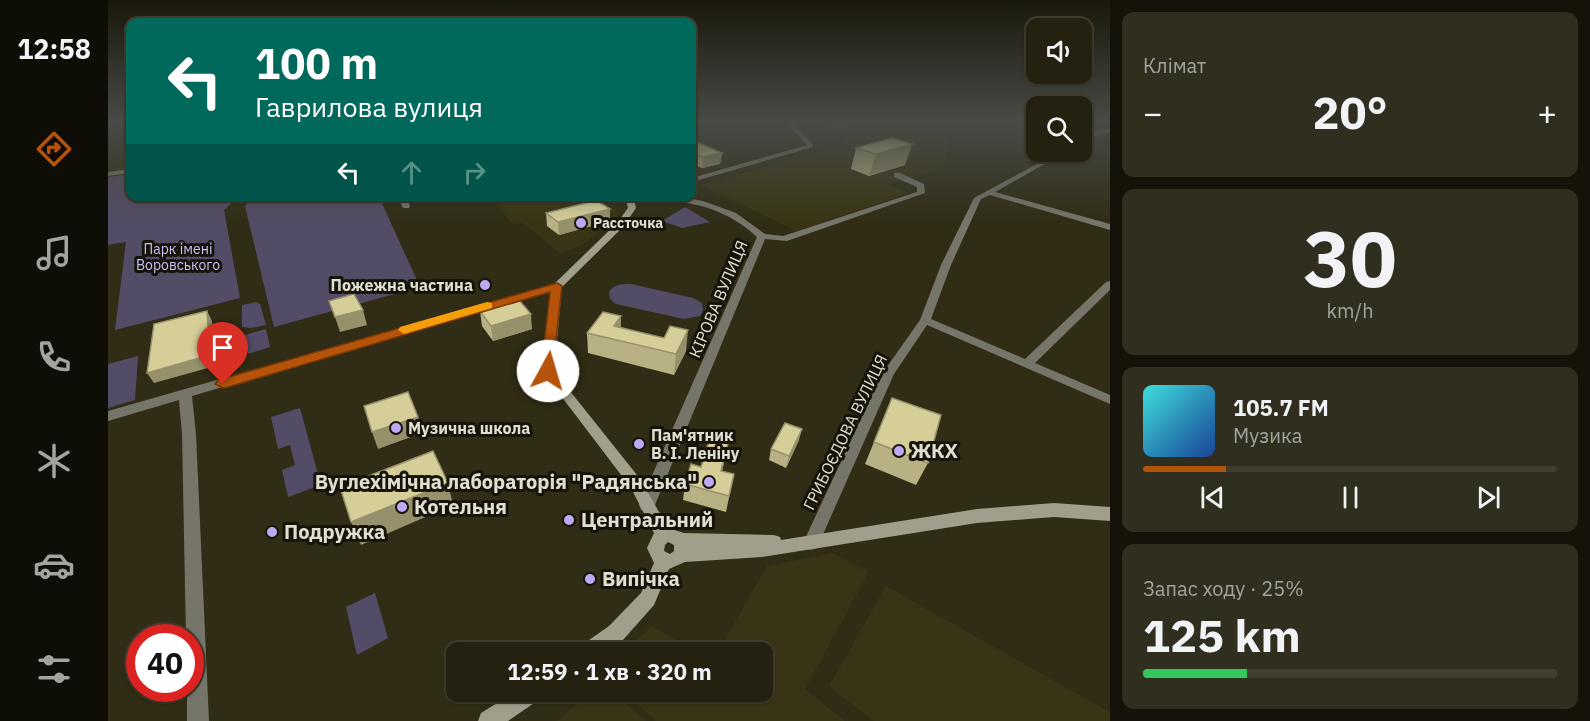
<!DOCTYPE html>
<html lang="uk">
<head>
<meta charset="utf-8">
<style>
	body { margin:0; font-family:"IBM Plex Sans",sans-serif; background:#302e1e; color:#f1f3f6; height:100vh; display:flex; flex-direction:column; font-size:22px; white-space:nowrap }
	* { box-sizing:border-box; margin:0 }
	p { font-size:20px; color:#a3a39f }
	.icon { flex:none; width:33px; height:33px; fill:none; stroke:currentColor; stroke-width:2; stroke-linecap:round; stroke-linejoin:round }
	.map { position:relative; flex:1; overflow:hidden }
	.drawer { display:flex; flex-direction:column; gap:12px; padding:12px; background:#141209; width:480px }
	.drawer>* { flex:none }
	.hud { position:absolute; left:18px; top:18px; width:570px; height:183px; border-radius:12px; box-shadow:0 2px 4px #0004,0 0 0 2px #413e30; background:#00695c; color:#fff; overflow:hidden }
	.controls { position:absolute; left:918px; top:18px; display:grid; gap:12px }
	.controls a { display:grid; place-items:center; width:66px; height:66px; border-radius:12px; background:#242110; box-shadow:0 2px 4px #0004,0 0 0 2px #413e30; font-size:30px }
	.speed { position:absolute; left:18px; top:624px; display:flex; gap:12px; font-size:30px; font-weight:700; text-align:center }
	.speed>* { display:grid; place-content:center; width:78px; height:78px; border-radius:50%; background:#242110; box-shadow:0 2px 4px #0004,0 0 0 2px #413e30; line-height:1 }
	.speed .limit { border:9px solid #d22; background:#fff; color:#111 }
	.pin { position:absolute; display:grid; place-items:center; width:51px; height:51px; color:#fff; margin:-62px -26px; border-radius:50% 50% 50% 0; rotate:-45deg; box-shadow:0 0 6px #0007 }
	.pin .icon { rotate:45deg }
	.me { position:absolute; width:66px; margin:-33px; rotate:6deg; stroke-linejoin:round; filter:drop-shadow(0 0 4px #0008) }
	.turn { display:flex; align-items:center; gap:21px; height:126px; padding:0 30px; font-size:27px }
	.turn .icon { width:78px; height:78px; stroke-width:2.5 }
	.turn b { display:block; font-size:42px; line-height:51px }
	.lanes { display:flex; align-items:center; height:57px; padding:0 30px; background:#0003; justify-content:center; gap:30px; direction:ltr }
	.lanes .off { opacity:.35 }
	.big { font-size:45px; font-weight:700; line-height:1.1 }
	.drawer .card { flex:1; display:flex; flex-direction:column; justify-content:center; gap:9px; min-width:0; padding:0 21px; border-radius:12px; background:#302e1e }
	.drawer .dial { align-items:center; gap:0 }
	.dial b { font-size:78px; line-height:1 }
	.song { display:flex; align-items:center; gap:18px }
	.cover { width:72px; height:72px; border-radius:9px; background:linear-gradient(135deg,hsl(180 70% 55%),hsl(220 70% 35%)) }
	.played { height:6px; border-radius:3px; background:linear-gradient(90deg,#b45309 20%,#413e30 20%) }
	.keys { display:flex; justify-content:space-around; direction:ltr }
	.heat { display:flex; justify-content:space-between; align-items:center; font-size:33px; direction:ltr }
	.charge { height:9px; border-radius:4px; background:linear-gradient(90deg,#34c759 25%,#413e30 0) }
	.trip { position:absolute; left:338px; top:642px; width:327px; height:60px; border-radius:12px; background:#242110; box-shadow:0 2px 4px #0004,0 0 0 2px #413e30; font-weight:700; line-height:60px; text-align:center }
	main { display:flex; flex:1; min-height:0 }
	.tab-bar { display:flex; flex-direction:column; width:108px; justify-content:space-around; align-items:center; background:#0e0d06; color:#a3a39f }
	.tab-bar .icon { width:42px; height:42px }
	.tab-bar .current { color:#b45309 }
	.tab-bar b { font-size:27px; color:#f1f3f6 }
	.map>svg:first-child { display:block }
	.built { fill:#393415 }
	.green { fill:#534c66 }
	.lines { fill:none; stroke-linecap:round; stroke-linejoin:round }
	.street { fill:#767569; fill-rule:evenodd }
	.secondary { fill:#a19e8c; fill-rule:evenodd }
	.wall { fill:#b8b184 }
	.shaded-wall { fill:#96906b }
	.building { fill:#d6ce99; stroke:#96906b; stroke-width:1.5 }
	.route { fill:#b45309; stroke:#753606; stroke-width:1.5 }
	.slow { fill:#f59e0b }
	.poi-dot { fill:#bea9f5; stroke:#16140a; stroke-width:2 }
	.labels { text-anchor:middle; stroke-width:6; stroke-linejoin:round; paint-order:stroke }
	.far-poi-label { font-size:14px; font-weight:bold; fill:#e0ded0; stroke:#16140a; text-anchor:start }
	.far-park-label { font-size:14px; fill:#ccbdf6; stroke:#16140a }
	.poi-label { font-size:16px; font-weight:bold; fill:#e0ded0; stroke:#16140a; text-anchor:start }
	.street-label { font-size:16px; fill:#e0ded0; stroke:#16140a }
	.near-poi-label { font-size:20px; font-weight:bold; fill:#e0ded0; stroke:#16140a; text-anchor:start }
</style>
</head>
<body>
<main>
<nav class="tab-bar">
<b>12:58</b>
<svg class="icon current" aria-label="directions" viewBox="0 0 24 24"><path d="M12 3l9 9-9 9-9-9zM9 14v-3h6M13 9l2 2-2 2"/></svg>
<svg class="icon" aria-label="music" viewBox="0 0 24 24"><path d="M9 18V5l10-2v13"/><circle cx="6" cy="18" r="3"/><circle cx="16" cy="16" r="3"/></svg>
<svg class="icon" aria-label="phone" viewBox="0 0 24 24"><path d="M5 4h4l2 5-3 2q2 4 5 5l2-3 5 2v4C11 20 4 13 5 4z"/></svg>
<svg class="icon" aria-label="climate" viewBox="0 0 24 24"><path d="M12 3v18M4 7l16 10M4 17L20 7"/></svg>
<svg class="icon" aria-label="car" viewBox="0 0 24 24"><path d="M5 17H2v-5l4-1 3-4h7l3 4 3 1v5h-3M9 17h6M6 11h13"/><circle cx="7" cy="17" r="2"/><circle cx="17" cy="17" r="2"/></svg>
<svg class="icon" aria-label="filters" viewBox="0 0 24 24"><path d="M4 7h16M4 17h16"/><circle cx="9" cy="7" r="2"/><circle cx="15" cy="17" r="2"/></svg>
</nav>
<div class="map">
<svg width="1002" height="721" viewBox="0 0 1002 721">
	<rect width="100%" height="100%" fill="#302c15"/>
	<g class="built">
		<polygon points="713,121 820,121 839,134 836,168 781,184 800,193 689,231 592,185 739,144"/>
		<polygon points="383,197 476,197 477,204 502,203 512,214 473,246 452,253 414,223 405,225"/>
		<polygon points="724,553 761,572 697,689 737,721 548,721 515,692 654,692 654,652 610,652 659,566"/>
		<polygon points="778,586 1002,712 1002,721 765,721 721,686"/>
		<polygon points="544,626 589,652 515,652"/>
		<polygon points="484,692 505,692 537,721 449,721"/>
	</g>
	<g class="green">
		<polygon points="22,174 22,196 130,197 116,210 132,298 7,330 18,242 0,245 0,177"/>
		<polygon points="234,196 239,201 272,199 312,287 166,327 137,206 145,197"/>
		<polygon points="577,207 602,222 574,228 554,221"/>
		<path d="M523,284L585,298L594,303L595,310L592,316L576,319L508,304L502,299L501,292C506,284 514,284 523,284Z"/>
		<polygon points="148,302 152,304 158,325 143,328 134,327 134,305"/>
		<polygon points="158,329 162,347 140,354 137,335"/>
		<polygon points="30,356 27,400 0,408 0,364"/>
		<polygon points="192,408 213,485 180,497 174,470 187,465 182,445 170,449 163,417"/>
		<polygon points="267,593 280,638 249,655 238,607"/>
	</g>
	<g class="lines">
		<g class="street">
			<polygon points="677,121 683,121 705,145 705,147 584,182 584,178 699,145"/>
			<polygon points="1002,129 1002,133 991,134 974,143 974,139 988,131"/>
			<polygon points="951,152 958,152 887,192 1002,224 1002,230 882,195 873,199 843,265 823,319 917,359 998,282 1002,281 1002,290 927,363 1002,395 1002,404 819,325 786,374 709,548 703,550 697,548 695,543 774,374 812,320 833,265 866,198"/>
			<polygon points="22,169 22,173 0,176 0,172"/>
			<path d="M786,173H792L816,184L817,193L679,241L657,239L547,505L545,510L539,511L533,510L531,505L649,237C611,202 570,199 521,199L518,196H569L595,201L628,213L657,234L675,236L809,192V187L786,177Z"/>
			<polygon points="289,196 297,196 302,206 301,208 295,208"/>
			<polygon points="449,283 454,286 453,288 84,396 88,434 101,721 79,721 79,688 82,688 82,638 78,638 74,434 71,400 0,421 0,411"/>
		</g>
		<g class="secondary">
			<path d="M517,196H525L528,208L515,227L454,287L446,371L533,480L560,528L576,533L666,535L672,537L673,540L869,509L946,503L1002,507V521L946,517L869,523L654,557L577,562L561,569L546,605L515,640L497,652H471L474,645L501,626L533,593L546,563L539,548L546,533L523,488L434,371L444,286L509,223L520,208ZM560,542L566,545V551L562,554L556,551L557,545Z"/>
			<polygon points="407,692 435,692 432,699 400,721 370,721 373,713"/>
		</g>
	</g>
	<g class="wall">
		<polygon points="716,121 743,121 742,125 720,125"/>
		<polygon points="784,138 797,165 761,176 743,169 748,148"/>
		<polygon points="584,140 614,153 612,164 594,168 584,164"/>
		<polygon points="474,201 502,209 502,221 451,235 439,226 438,213 474,204"/>
		<polygon points="372,311 424,329 385,341 374,326"/>
		<polygon points="513,316 513,328 578,351 566,375 480,353 479,333"/>
		<polygon points="784,398 820,463 808,485 757,464"/>
		<polygon points="691,440 678,468 661,460 663,449"/>
		<polygon points="620,443 614,471 626,474 618,512 575,500 577,484 593,467"/>
	</g>
	<g class="shaded-wall">
		<polygon points="804,144 797,165 761,176 768,154"/>
		<polygon points="614,153 612,164 594,168 595,157"/>
		<polygon points="502,209 502,221 451,235 450,222"/>
		<polygon points="255,310 259,325 232,332 227,317"/>
		<polygon points="99,311 104,321 107,366 46,383 39,373"/>
		<polygon points="423,314 424,329 385,341 383,326"/>
		<polygon points="513,316 513,336 506,326"/>
		<polygon points="580,330 578,351 566,375 568,354"/>
		<polygon points="310,417 314,433 270,449 264,432"/>
		<polygon points="694,429 691,440 678,468 681,456"/>
		<polygon points="620,443 617,459 610,487 613,471"/>
		<polygon points="340,483 345,505 253,545 243,522"/>
	</g>
	<g class="building">
		<polygon points="784,138 804,144 768,154 748,148"/>
		<polygon points="584,140 614,153 595,157 584,152"/>
		<polygon points="485,198 502,209 450,222 438,213 478,203 474,201"/>
		<polygon points="246,294 255,310 227,317 221,301"/>
		<polygon points="411,300 423,314 383,326 372,311"/>
		<polygon points="99,311 102,355 39,373 46,324"/>
		<polygon points="495,312 513,316 506,326 556,338 562,326 580,330 568,354 479,333"/>
		<polygon points="300,392 310,417 264,432 256,406"/>
		<polygon points="784,398 833,415 820,463 766,442"/>
		<polygon points="677,423 694,429 681,456 663,449"/>
		<polygon points="602,438 620,443 613,471 626,474 621,496 577,484 583,464 593,467"/>
		<polygon points="325,451 340,483 243,522 232,487"/>
	</g>
	<linearGradient id="sky" x2="0" y2="1"><stop stop-color="#1a180c"/><stop offset="0.55" stop-color="#484b46"/><stop offset="1" stop-color="#484b46" stop-opacity="0"/></linearGradient>
	<rect width="1002" height="222" fill="url(#sky)"/>
	<polygon class="route" points="449,283 454,286 444,374 435,374 433,371 442,292 120,387 115,388 107,384 110,380"/>
	<polygon class="slow" points="379,302 384,303 384,308 296,334 290,330 292,327"/>
	<g class="poi-dot">
		<circle cx="473" cy="223" r="6"/>
		<circle cx="377" cy="285" r="6"/>
		<circle cx="288" cy="428" r="6"/>
		<circle cx="531" cy="444" r="6"/>
		<circle cx="791" cy="451" r="6"/>
		<circle cx="601" cy="482" r="6"/>
		<circle cx="294" cy="507" r="6"/>
		<circle cx="461" cy="520" r="6"/>
		<circle cx="164" cy="532" r="6"/>
		<circle cx="482" cy="579" r="6"/>
	</g>
	<g class="labels">
		<g class="far-poi-label">
			<text x="485" y="228">Рассточка</text>
		</g>
		<g class="far-park-label">
			<text x="70" y="254">Парк імені<tspan x="70" dy="16">Воровського</tspan></text>
		</g>
		<g class="poi-label">
			<text x="365" y="291" text-anchor="end">Пожежна частина</text>
			<text x="300" y="434">Музична школа</text>
			<text x="543" y="441">Пам'ятник<tspan x="543" dy="18">В. І. Леніну</tspan></text>
		</g>
		<g class="street-label">
			<text transform="translate(610 299) rotate(-67)" y="6">КІРОВА ВУЛИЦЯ</text>
			<text transform="translate(737 432) rotate(-64)" y="6">ГРИБОЄДОВА ВУЛИЦЯ</text>
		</g>
		<g class="near-poi-label">
			<text x="803" y="458">ЖКХ</text>
			<text x="589" y="489" text-anchor="end">Вуглехімічна лабораторія "Радянська"</text>
			<text x="306" y="514">Котельня</text>
			<text x="473" y="527">Центральний</text>
			<text x="176" y="539">Подружка</text>
			<text x="494" y="586">Випічка</text>
		</g>
	</g>
</svg>
<div class="controls">
<a><svg class="icon" aria-label="sound" viewBox="0 0 24 24"><path d="M4 9h4l5-4v14l-5-4H4zM17 9q2 3 0 6"/></svg></a>
<a><svg class="icon" aria-label="search" viewBox="0 0 24 24"><circle cx="10" cy="10" r="6"/><path d="M15 15l6 6"/></svg></a>
</div>
<div class="speed"><div class="limit">40</div></div>
<div class="pin" style="left:115px;top:384px;background:#d93025"><svg class="icon" aria-label="arrive" viewBox="0 0 24 24"><path d="M6 21V4h12l-3 4 3 4H6"/></svg></div>
<svg class="me" style="left:440px;top:371px" viewBox="-20 -20 40 40"><circle r="19" fill="#fff"/><path d="M0-13L10 11 0 6-10 11z" fill="#b45309"/></svg>
<div class="trip">12:59 · 1 хв · 320 m</div>
<div class="hud">
<div class="turn"><svg class="icon" aria-label="left" viewBox="0 0 24 24"><path d="M17 20v-9H6M10 6l-5 5 5 5"/></svg><div><b>100 m</b>Гаврилова вулиця</div></div>
<div class="lanes"><svg class="icon" aria-label="left" viewBox="0 0 24 24"><path d="M17 20v-9H6M10 6l-5 5 5 5"/></svg><svg class="icon off" aria-label="ahead" viewBox="0 0 24 24"><path d="M12 20V5M6 11l6-6 6 6"/></svg><svg class="icon off" aria-label="right" viewBox="0 0 24 24"><path d="M7 20v-9h11M14 6l5 5-5 5"/></svg></div>
</div>
</div>
<section class="drawer">
<div class="card"><p>Клімат</p>
<div class="heat"><a>−</a><b class="big">20°</b><a>+</a></div>
</div>
<div class="card dial"><b>30</b><p>km/h</p></div>
<div class="card">
<div class="song"><i class="cover"></i><div><b>105.7 FM</b><p>Музика</p></div></div>
<div class="played"></div>
<div class="keys"><svg class="icon" aria-label="previous" viewBox="0 0 24 24"><path d="M18 5L8 12l10 7zM5 5v14"/></svg><svg class="icon" aria-label="pause" viewBox="0 0 24 24"><path d="M8 5v14M16 5v14"/></svg><svg class="icon" aria-label="next" viewBox="0 0 24 24"><path d="M6 5l10 7-10 7zM19 5v14"/></svg></div>
</div>
<div class="card"><p>Запас ходу · 25%</p><b class="big">125 km</b><div class="charge"></div></div>
</section>
</main>
</body>
</html>
